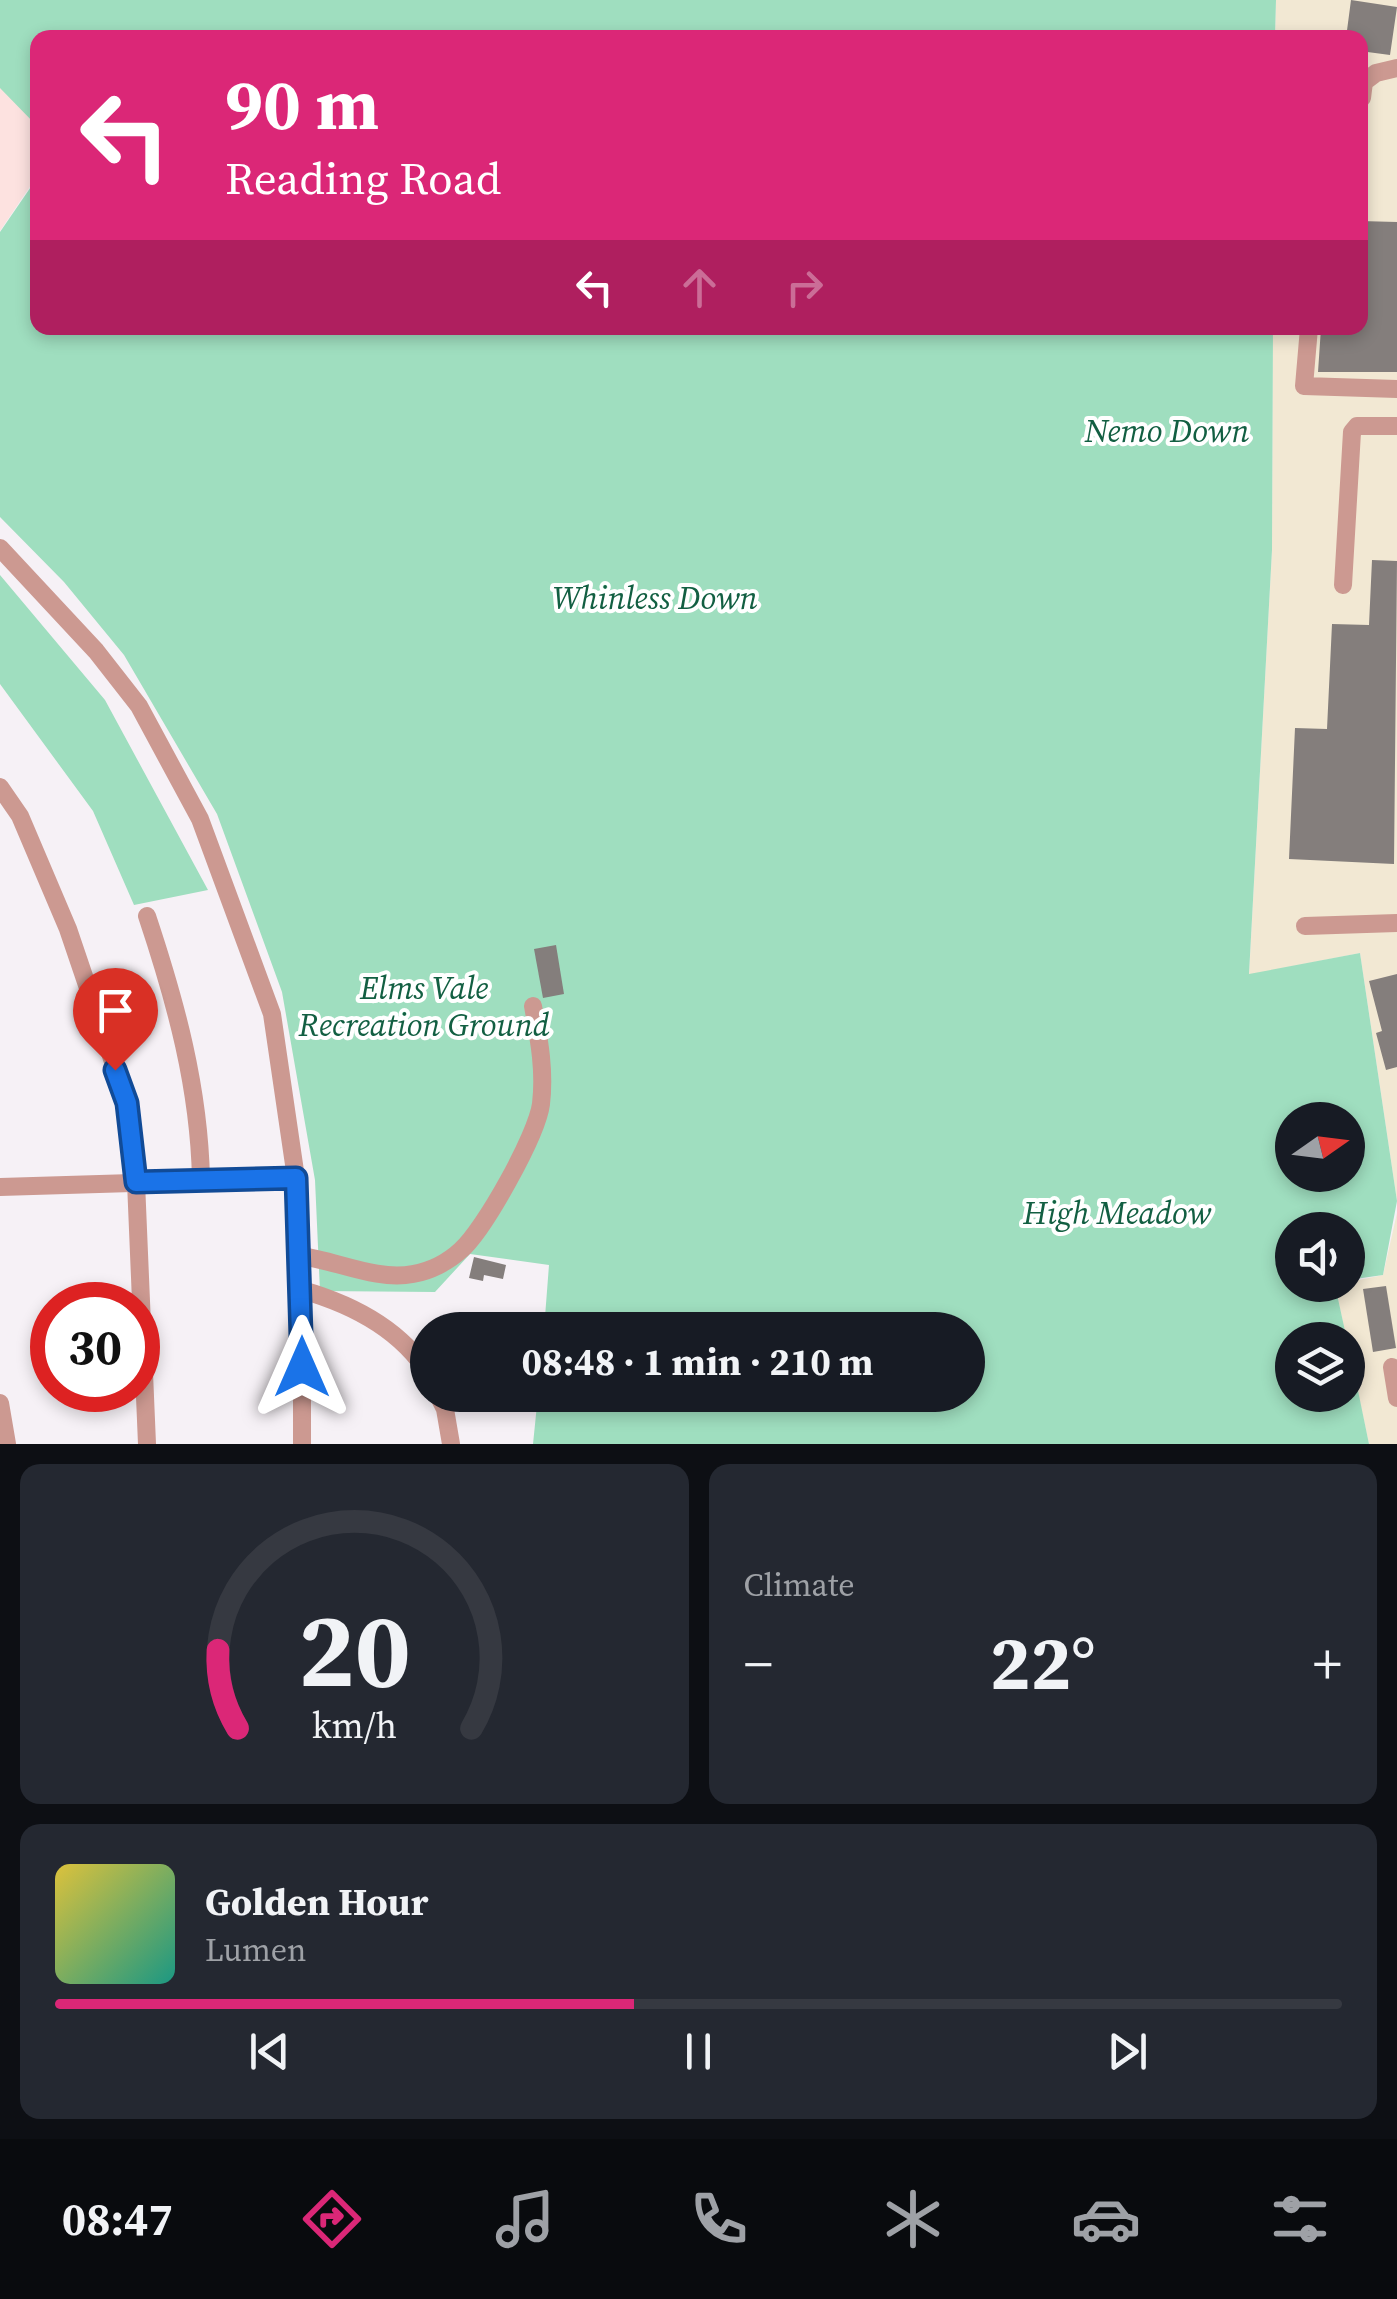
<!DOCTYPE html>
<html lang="en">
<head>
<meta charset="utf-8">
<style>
	body { margin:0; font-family:"Source Serif 4",serif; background:#242831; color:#f1f3f6; height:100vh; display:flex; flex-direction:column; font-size:38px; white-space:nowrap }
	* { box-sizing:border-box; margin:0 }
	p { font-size:32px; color:#9ea1a6 }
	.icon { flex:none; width:55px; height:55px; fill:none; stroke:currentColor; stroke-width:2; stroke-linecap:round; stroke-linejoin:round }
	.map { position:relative; height:1444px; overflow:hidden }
	.panel { display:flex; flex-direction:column; gap:20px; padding:20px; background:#0d0f14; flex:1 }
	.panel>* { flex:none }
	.top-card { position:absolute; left:30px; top:30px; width:1338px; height:305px; border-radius:20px; box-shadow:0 5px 15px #0003; background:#db2777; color:#fff; overflow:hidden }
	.needle { width:65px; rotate:76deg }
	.tools { position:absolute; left:1275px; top:1102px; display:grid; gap:20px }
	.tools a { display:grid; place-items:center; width:90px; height:90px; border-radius:50%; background:#171b24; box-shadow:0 5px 15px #0003; font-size:50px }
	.speed { position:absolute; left:30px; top:1282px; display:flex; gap:20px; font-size:50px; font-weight:700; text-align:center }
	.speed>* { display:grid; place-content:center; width:130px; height:130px; border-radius:50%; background:#171b24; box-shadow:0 5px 15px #0003; line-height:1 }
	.speed .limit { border:15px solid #d22; background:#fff; color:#111 }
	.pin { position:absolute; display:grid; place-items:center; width:85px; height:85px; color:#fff; margin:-102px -42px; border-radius:50% 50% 50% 0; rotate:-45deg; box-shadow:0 0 10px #0007 }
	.pin .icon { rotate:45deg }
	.me { position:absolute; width:110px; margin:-55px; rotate:0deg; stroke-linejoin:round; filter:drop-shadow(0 0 8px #0008) }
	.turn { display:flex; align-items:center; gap:35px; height:210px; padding:0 30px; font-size:45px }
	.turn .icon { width:130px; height:130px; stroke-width:2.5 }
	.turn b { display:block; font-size:70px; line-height:85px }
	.lanes { display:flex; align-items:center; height:95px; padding:0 30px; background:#0003; justify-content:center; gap:50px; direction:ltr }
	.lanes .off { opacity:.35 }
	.big { font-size:75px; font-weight:700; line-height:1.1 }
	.panel .card { flex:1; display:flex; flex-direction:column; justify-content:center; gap:15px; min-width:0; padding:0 35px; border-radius:20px; background:#242831 }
	.panel .dial { align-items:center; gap:0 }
	.dial svg { height:260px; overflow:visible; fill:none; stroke:#363941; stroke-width:7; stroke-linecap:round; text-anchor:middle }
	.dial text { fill:#f1f3f6; stroke:none }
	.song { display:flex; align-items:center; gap:30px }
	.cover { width:120px; height:120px; border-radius:15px; background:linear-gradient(135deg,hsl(50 70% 55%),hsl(170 70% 35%)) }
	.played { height:10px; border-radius:5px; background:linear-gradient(90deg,#db2777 45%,#363941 45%) }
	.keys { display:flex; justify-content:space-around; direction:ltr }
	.heat { display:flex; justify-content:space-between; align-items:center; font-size:55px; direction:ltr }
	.panel .tiles { flex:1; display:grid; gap:20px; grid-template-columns:1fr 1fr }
	.card:last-child { grid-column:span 2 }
	.trip { position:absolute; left:410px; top:1312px; width:575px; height:100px; border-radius:50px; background:#171b24; box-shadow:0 5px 15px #0003; font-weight:700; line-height:100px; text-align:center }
	.tab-bar { display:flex; height:160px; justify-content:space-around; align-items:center; background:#090b0e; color:#9ea1a6 }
	.tab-bar .icon { width:70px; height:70px }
	.tab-bar .on { color:#db2777 }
	.tab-bar b { font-size:45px; color:#f1f3f6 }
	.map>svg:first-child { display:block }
	.industrial { fill:#f2e8d3 }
	.education { fill:#fde2e0 }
	.green { fill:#9fdebf; fill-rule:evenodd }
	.building { fill:#847e7c }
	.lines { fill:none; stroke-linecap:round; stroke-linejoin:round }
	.minor { stroke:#cc9991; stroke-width:18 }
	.route-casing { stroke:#114b97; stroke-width:25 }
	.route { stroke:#1a73e8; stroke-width:18 }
	.labels { text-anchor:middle; stroke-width:8; stroke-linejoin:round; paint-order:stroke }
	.park-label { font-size:32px; font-style:italic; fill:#125f42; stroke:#fff }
</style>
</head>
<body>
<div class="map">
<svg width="1397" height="1444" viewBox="0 0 1397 1444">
	<rect width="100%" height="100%" fill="#f6f1f6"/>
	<g class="industrial">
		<polygon points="1276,0 1397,0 1397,1201 1360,953 1249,975 1272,550 1273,328 1360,328 1360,38 1275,37"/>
		<polygon points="1397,1213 1397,1444 1369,1444 1335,1285 1383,1275"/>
	</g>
	<polygon class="education" points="0,58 38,86 37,176 0,231"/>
	<g class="green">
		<polygon points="0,0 1276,0 1275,37 38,38 37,126 0,88"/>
		<path d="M37,178L38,328H1273L1272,550L1249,974L1360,953L1397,1201L1383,1275L1348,1280V1230H1292V1285H1335L1347,1340H1292V1395H1348V1342L1369,1444H533L538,1395H968V1330H544L549,1265L470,1254L435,1292L320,1291L315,1180L282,992L217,814L124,655L64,582L0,517V232ZM1292,1120H1348V1175H1292Z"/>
		<polygon points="0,575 105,700 208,890 134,905 93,811 0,684"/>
	</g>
	<g class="building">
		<polygon points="1351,0 1397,7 1390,55 1360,51 1360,38 1346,38"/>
		<polygon points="1360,221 1397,222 1397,372 1318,372 1321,328 1360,328"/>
		<polygon points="1372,560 1397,561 1394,864 1289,859 1295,728 1327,729 1332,624 1369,625"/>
		<polygon points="556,945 564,994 543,998 534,949"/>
		<polygon points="1397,974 1397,1067 1386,1070 1376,1033 1382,1031 1369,981"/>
		<polygon points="474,1257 506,1265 503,1279 484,1275 483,1281 469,1278"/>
		<polygon points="1386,1286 1396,1348 1373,1352 1363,1289"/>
	</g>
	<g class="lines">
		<g class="minor">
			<polyline points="1362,98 1364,82 1376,73 1397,68"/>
			<polyline points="1309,328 1304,386 1397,389"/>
			<polyline points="0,548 96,651 139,706 200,819 272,1014 296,1178 302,1290 302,1444"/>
			<polyline points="1343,585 1352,432 1357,426 1397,426"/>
			<polyline points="0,787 20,816 68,929 127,1103 136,1182 147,1444"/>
			<path d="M147,916C176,1003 199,1087 201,1179"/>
			<polyline points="1305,926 1397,923"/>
			<polyline points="0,1187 296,1178"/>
			<path d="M301,1256C337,1261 377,1281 413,1274C430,1271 448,1262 461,1250C484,1230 537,1135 541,1104C545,1070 539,1039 533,1006"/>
			<path d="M302,1290C351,1304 400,1329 428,1373"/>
			<polyline points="1392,1367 1397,1398"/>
			<polyline points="438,1395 445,1409 451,1444"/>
			<polyline points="0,1403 7,1444"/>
		</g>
	</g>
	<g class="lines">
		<g class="route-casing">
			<polyline id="route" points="115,1070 127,1103 136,1182 296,1178 302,1367"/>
		</g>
		<use href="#route" class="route"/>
	</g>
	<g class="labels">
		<g class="park-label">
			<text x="1167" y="442">Nemo Down</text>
			<text x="655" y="609">Whinless Down</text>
			<text x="424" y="999">Elms Vale<tspan x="424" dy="37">Recreation Ground</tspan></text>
			<text x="1117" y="1224">High Meadow</text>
		</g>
	</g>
</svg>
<div class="tools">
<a><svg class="needle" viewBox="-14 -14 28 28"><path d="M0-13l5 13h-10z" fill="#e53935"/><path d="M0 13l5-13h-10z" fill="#9ea1a6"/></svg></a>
<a><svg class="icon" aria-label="sound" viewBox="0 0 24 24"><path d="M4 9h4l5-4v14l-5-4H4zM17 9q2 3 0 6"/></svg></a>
<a><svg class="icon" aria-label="layers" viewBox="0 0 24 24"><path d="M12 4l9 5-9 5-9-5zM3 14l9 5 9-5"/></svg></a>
</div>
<div class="speed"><div class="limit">30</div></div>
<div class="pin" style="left:115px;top:1070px;background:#d93025"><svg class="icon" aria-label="arrive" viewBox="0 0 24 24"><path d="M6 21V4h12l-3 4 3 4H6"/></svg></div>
<svg class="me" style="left:302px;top:1367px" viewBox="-20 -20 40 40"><path d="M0-17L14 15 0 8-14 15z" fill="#1a73e8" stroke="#fff" stroke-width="4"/></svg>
<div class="trip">08:48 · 1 min · 210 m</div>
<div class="top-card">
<div class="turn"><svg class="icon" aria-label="left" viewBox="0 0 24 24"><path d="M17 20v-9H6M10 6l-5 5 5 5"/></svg><div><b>90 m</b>Reading Road</div></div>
<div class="lanes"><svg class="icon" aria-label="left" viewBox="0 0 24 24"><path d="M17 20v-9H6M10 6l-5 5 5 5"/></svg><svg class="icon off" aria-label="ahead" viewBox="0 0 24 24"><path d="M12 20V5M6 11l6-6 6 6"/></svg><svg class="icon off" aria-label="right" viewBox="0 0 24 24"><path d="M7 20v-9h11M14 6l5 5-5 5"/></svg></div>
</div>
</div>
<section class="panel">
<div class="tiles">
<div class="card dial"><svg viewBox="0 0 100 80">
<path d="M14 69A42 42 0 1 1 86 69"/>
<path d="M14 69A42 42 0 0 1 8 45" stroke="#db2777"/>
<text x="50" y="56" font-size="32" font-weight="700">20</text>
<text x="50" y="72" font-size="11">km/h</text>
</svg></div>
<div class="card"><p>Climate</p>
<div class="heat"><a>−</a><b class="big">22°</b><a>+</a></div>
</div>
<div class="card">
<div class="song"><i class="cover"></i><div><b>Golden Hour</b><p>Lumen</p></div></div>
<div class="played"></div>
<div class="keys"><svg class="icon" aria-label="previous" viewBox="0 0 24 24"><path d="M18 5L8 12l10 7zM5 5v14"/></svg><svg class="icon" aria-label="pause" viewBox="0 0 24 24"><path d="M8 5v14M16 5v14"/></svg><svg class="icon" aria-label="next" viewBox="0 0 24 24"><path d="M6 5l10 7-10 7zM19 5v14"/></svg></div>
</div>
</div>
</section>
<nav class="tab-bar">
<b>08:47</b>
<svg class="icon on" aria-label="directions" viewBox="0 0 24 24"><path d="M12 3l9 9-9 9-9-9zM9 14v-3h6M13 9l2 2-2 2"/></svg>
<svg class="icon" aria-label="music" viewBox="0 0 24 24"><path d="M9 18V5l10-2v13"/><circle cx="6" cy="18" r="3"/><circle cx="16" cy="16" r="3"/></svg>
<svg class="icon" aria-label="phone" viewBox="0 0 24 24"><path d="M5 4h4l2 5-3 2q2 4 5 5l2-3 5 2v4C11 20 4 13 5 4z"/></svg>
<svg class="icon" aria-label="climate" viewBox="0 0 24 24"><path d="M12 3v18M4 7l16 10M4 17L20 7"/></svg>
<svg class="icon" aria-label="car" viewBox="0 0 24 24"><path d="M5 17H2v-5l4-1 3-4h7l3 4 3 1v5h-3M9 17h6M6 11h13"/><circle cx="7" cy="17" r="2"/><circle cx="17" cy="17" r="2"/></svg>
<svg class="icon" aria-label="filters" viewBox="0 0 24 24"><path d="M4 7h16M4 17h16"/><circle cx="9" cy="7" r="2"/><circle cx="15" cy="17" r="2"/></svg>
</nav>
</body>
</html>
